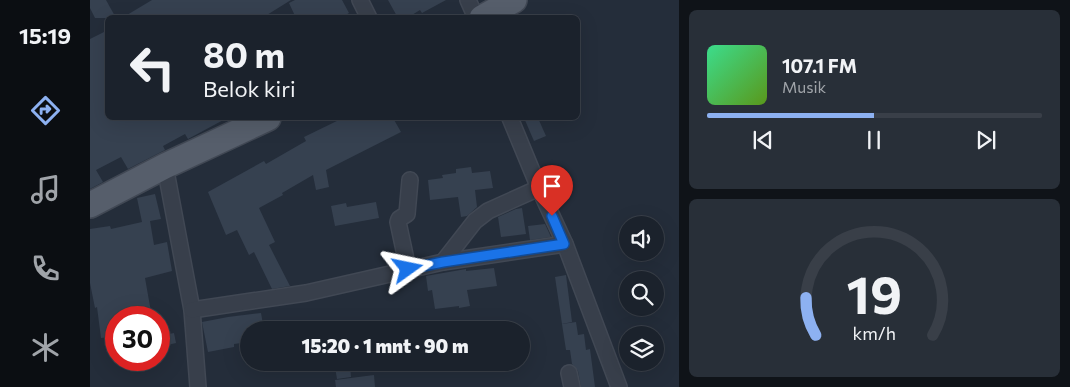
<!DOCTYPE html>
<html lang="id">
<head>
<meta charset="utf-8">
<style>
	body { margin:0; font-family:Commissioner,sans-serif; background:#282f38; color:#f1f3f6; height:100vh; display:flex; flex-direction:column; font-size:19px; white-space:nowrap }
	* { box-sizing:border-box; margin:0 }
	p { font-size:16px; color:#a0a4a9 }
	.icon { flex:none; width:28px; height:28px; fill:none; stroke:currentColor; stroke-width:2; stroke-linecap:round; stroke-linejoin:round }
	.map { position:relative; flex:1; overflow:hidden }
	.side { display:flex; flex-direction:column; gap:10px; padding:10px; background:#0f1318; width:391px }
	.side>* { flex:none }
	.guide { position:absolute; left:15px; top:15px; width:475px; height:105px; border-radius:8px; box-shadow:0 5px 20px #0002,0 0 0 1px #393f48; background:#1b222c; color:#f1f3f6; overflow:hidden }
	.buttons { position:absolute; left:529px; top:216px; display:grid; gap:10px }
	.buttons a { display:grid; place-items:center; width:45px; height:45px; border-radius:50%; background:#1b222c; box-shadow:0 5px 20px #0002,0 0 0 1px #393f48; font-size:25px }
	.speed { position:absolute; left:15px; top:306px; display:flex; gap:10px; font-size:25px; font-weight:700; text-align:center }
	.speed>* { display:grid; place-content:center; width:65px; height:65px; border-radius:50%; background:#1b222c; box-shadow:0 5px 20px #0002,0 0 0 1px #393f48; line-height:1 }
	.speed .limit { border:8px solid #d22; background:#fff; color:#111 }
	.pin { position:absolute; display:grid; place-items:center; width:42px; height:42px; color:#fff; margin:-51px -21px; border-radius:50% 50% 50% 0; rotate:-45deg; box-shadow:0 0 5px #0007 }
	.pin .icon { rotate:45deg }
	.me { position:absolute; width:55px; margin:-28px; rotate:78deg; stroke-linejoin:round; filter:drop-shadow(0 0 4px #0008) }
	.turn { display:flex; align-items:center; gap:18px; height:105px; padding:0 15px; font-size:22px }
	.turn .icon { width:65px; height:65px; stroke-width:2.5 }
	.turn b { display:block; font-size:35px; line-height:42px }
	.side .card { flex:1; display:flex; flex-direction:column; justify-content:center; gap:8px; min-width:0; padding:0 18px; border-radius:8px; background:#282f38 }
	.side .dial { align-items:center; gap:0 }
	.dial svg { height:130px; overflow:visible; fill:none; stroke:#393f48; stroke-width:7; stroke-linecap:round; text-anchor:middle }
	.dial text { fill:#f1f3f6; stroke:none }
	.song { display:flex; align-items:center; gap:15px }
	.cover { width:60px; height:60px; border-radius:8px; background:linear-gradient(135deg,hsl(150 70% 55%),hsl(90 70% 35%)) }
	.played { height:5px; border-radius:2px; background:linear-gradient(90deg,#8db1f1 50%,#393f48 50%) }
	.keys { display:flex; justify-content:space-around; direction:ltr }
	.trip { position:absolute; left:150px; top:321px; width:290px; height:50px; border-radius:25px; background:#1b222c; box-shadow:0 5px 20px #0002,0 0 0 1px #393f48; font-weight:800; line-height:50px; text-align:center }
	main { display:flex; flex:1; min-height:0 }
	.tabs { display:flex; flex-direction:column; width:90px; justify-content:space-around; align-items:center; background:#0b0e12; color:#a0a4a9 }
	.tabs .icon { width:35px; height:35px }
	.tabs .selected { color:#8db1f1 }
	.tabs b { font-size:22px; color:#f1f3f6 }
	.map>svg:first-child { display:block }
	.building { fill:#364150 }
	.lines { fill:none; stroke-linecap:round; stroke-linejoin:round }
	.minor-casing { stroke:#414854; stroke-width:18 }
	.primary-casing { stroke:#414854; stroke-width:28 }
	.minor { stroke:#383f4b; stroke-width:15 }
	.primary { stroke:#565e6b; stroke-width:25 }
	.route-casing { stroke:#114b97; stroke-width:12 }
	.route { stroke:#1a73e8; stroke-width:9 }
</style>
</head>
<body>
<main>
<nav class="tabs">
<b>15:19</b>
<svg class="icon selected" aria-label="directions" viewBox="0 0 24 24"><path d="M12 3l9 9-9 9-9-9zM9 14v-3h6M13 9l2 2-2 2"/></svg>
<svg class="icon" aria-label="music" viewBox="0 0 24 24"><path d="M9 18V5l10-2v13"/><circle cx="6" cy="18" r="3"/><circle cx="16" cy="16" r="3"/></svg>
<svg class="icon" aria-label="phone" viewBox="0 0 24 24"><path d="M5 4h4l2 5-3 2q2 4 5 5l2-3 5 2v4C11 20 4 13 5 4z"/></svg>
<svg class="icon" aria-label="climate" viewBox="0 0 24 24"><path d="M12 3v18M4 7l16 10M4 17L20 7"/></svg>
</nav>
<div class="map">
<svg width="589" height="387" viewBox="0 0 589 387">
	<rect width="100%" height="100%" fill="#242d3a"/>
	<g class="building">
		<polygon points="0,0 16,0 26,18 5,18 0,8"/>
		<polygon points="62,0 201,0 172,18 32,18"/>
		<polygon points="205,0 252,0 259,13 250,18 206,18 199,3"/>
		<polygon points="298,0 356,0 332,13 330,10 317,18 308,18"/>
		<polygon points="18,30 18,118 137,118 98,139 95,134 73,146 75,150 38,169 31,157 6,170 13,182 0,189 0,39"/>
		<polygon points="253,118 303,118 311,132 236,170 239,187 226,190 223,175 192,193 193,195 169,208 185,242 179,245 200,286 182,289 164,252 159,255 147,230 136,235 118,192 174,161 176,164 216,141 214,137"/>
		<polygon points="434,118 448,118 456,136 444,141"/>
		<polygon points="381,167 382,173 400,171 403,188 385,190 387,207 377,216 371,217 368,197 340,200 338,180 353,178 352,175 366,173 366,169"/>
		<polygon points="65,194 71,219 60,221 64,245 77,242 82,271 55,278 61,312 26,317 26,336 11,338 7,307 5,308 0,283 0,229 20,226 21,229 52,222 47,198"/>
		<polygon points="286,202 289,218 245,226 241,206 256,203 257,207"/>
		<polygon points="432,208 436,234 411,237 408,217 426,209"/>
		<polygon points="455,224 461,237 440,240 438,226"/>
		<polygon points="404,268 407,286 377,290 380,306 369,308 369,306 345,309 342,290 338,291 336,276 376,269 376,271"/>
		<polygon points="476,275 482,322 472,324 465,277"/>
		<polygon points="171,313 174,330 159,330 159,342 144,344 144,347 118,352 112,322 138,317"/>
		<polygon points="486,322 488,335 494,334 496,350 500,349 505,387 491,387 488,371 482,364 480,350 476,350 472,324"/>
		<polygon points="84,333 86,343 69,347 69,336"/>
		<polygon points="260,365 261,377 247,379 245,367"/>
		<polygon points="284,375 285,387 246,387 245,380"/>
	</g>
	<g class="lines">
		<g class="minor-casing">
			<g id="minor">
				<polyline points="270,0 279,18"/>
				<polyline points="378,0 386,18"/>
				<polyline points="420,118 449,188 475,244 529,387"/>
				<polyline points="75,166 102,310 108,387"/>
				<polyline points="353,262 385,221 398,211 449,188"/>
				<polyline points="318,269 308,222 309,219 317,214 320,180"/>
				<polyline points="102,310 216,293 353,262 475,244"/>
				<polyline points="479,373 482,387"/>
			</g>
		</g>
		<g class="primary-casing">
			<g id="primary">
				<polyline points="392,18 424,0"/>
				<polyline points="0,205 75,166 178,118"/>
			</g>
		</g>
		<use href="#minor" class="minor"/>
		<use href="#primary" class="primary"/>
	</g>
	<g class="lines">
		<g class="route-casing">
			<polyline id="route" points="318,269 353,262 474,244 462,216"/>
		</g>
		<use href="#route" class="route"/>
	</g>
</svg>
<div class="buttons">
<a><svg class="icon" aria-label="sound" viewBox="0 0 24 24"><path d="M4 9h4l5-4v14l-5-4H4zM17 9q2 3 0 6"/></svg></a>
<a><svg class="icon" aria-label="search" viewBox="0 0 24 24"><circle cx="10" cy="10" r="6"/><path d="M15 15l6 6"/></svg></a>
<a><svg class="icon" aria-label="layers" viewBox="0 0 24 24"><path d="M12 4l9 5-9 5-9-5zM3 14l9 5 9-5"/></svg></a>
</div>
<div class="speed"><div class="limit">30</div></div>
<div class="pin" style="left:462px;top:216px;background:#d93025"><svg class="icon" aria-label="arrive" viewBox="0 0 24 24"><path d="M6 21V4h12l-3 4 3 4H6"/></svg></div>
<svg class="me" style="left:318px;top:269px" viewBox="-20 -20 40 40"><path d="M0-17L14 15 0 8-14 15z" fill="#1a73e8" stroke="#fff" stroke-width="4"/></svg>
<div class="trip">15:20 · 1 mnt · 90 m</div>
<div class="guide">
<div class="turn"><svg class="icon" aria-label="left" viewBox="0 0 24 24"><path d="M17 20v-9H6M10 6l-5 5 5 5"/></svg><div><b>80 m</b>Belok kiri</div></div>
</div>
</div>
<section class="side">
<div class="card">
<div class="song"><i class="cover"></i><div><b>107.1 FM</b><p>Musik</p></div></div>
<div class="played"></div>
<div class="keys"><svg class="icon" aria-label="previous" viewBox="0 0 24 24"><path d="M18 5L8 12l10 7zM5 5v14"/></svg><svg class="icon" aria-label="pause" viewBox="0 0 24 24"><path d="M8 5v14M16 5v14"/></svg><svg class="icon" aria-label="next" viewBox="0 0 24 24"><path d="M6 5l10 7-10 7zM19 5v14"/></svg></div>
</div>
<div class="card dial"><svg viewBox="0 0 100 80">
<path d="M14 69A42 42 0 1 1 86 69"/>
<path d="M14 69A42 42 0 0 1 8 46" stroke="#8db1f1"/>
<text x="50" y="56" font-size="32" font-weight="700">19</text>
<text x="50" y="72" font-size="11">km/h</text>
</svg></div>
</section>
</main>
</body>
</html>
